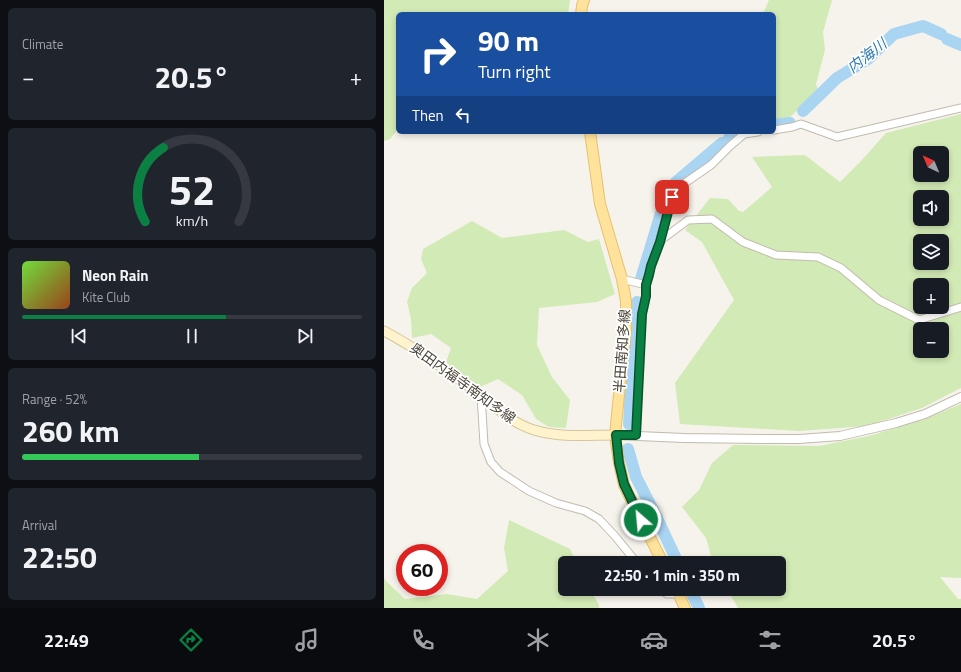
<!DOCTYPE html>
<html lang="en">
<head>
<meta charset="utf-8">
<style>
	body { margin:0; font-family:"Titillium Web","Noto Sans JP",sans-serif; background:#20242c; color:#f1f3f6; height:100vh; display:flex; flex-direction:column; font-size:15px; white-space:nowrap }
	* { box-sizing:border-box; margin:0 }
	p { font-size:13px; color:#9ea1a6 }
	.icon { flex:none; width:22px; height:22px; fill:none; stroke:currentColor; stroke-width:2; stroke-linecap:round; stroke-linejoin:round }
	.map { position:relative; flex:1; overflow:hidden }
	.drawer { display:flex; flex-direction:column; gap:8px; padding:8px; background:#0d0f14; width:384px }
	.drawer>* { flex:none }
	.guide { position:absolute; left:12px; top:12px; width:380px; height:122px; border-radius:6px; box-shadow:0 2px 6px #0003; background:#1a4fa0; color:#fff; overflow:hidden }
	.needle { width:26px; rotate:316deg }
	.controls { position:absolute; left:529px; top:146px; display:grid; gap:8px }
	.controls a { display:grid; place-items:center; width:36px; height:36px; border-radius:6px; background:#171b24; box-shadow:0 2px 6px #0003; font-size:20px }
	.speed { position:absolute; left:12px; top:544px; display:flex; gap:8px; font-size:20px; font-weight:700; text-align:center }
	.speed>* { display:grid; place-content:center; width:52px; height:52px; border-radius:50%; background:#171b24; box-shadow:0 2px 6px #0003; line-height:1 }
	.speed .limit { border:6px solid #d22; background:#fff; color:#111 }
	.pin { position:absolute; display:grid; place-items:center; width:34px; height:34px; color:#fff; margin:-17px; border-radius:8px; box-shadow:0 2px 6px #0006 }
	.me { position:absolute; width:44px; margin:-22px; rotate:333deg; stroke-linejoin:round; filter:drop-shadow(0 0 3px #0008) }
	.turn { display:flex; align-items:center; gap:14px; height:84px; padding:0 16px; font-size:18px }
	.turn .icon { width:52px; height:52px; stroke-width:2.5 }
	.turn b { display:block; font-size:28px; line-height:34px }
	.then { display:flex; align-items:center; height:38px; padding:0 16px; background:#0003; gap:8px; font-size:15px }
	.big { font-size:30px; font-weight:700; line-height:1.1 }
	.drawer .card { flex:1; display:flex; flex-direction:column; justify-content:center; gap:6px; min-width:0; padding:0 14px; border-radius:6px; background:#20242c }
	.drawer .dial { align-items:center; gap:0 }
	.dial svg { height:104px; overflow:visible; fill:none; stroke:#363941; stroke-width:7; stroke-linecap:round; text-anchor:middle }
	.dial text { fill:#f1f3f6; stroke:none }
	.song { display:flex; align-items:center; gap:12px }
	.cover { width:48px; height:48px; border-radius:6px; background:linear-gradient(135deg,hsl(100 70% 55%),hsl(20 70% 35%)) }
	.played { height:4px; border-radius:2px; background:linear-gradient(90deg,#0b8043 60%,#363941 60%) }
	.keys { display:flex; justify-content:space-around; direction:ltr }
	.heat { display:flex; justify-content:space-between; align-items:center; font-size:22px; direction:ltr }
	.charge { height:6px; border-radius:3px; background:linear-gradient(90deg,#34c759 52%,#363941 0) }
	.trip { position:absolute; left:174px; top:556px; width:228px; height:40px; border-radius:6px; background:#171b24; box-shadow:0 2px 6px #0003; font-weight:700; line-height:40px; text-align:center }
	.dock { display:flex; height:64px; justify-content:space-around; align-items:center; background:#090b0e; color:#9ea1a6 }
	.dock .icon { width:28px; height:28px }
	.dock .active { color:#0b8043 }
	.dock b { font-size:18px; color:#f1f3f6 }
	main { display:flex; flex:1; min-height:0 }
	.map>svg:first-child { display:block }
	.green { fill:#d2eab5; fill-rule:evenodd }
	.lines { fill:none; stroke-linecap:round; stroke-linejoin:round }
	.river { stroke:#a9d4f2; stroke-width:12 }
	.minor-casing { stroke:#c2bbae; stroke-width:9 }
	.tertiary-casing { stroke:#c2bbae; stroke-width:10 }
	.secondary-casing { stroke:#d6c79b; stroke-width:11 }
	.primary-casing { stroke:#e6c16a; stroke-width:12 }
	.minor { stroke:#fff; stroke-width:7 }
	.tertiary { stroke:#fff; stroke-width:8 }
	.secondary { stroke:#fff3cd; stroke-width:9 }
	.primary { stroke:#ffe39c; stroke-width:10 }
	.route-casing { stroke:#07532c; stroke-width:10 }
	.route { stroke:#0b8043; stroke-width:7 }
	.labels { text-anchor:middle; stroke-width:3.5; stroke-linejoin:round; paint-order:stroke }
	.street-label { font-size:14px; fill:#4b4439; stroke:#fff }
	.water-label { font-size:15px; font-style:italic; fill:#2e7ab2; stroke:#fff }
</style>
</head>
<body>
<main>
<section class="drawer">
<div class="card"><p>Climate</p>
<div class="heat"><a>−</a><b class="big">20.5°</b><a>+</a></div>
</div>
<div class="card dial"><svg viewBox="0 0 100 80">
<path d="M14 69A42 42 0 1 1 86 69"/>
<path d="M14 69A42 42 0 0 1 28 12" stroke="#0b8043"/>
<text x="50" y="56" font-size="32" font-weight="700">52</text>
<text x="50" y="72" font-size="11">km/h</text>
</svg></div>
<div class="card">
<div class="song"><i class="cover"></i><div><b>Neon Rain</b><p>Kite Club</p></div></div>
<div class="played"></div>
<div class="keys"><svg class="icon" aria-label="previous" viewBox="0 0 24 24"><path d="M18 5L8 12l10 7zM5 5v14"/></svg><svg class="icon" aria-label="pause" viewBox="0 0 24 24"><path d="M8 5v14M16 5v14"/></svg><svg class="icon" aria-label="next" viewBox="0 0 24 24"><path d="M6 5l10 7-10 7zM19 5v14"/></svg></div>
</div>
<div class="card"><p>Range · 52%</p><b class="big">260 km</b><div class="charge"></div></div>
<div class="card"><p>Arrival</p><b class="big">22:50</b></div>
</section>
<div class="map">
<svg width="577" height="608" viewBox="0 0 577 608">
	<rect width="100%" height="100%" fill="#f6f3ec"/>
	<g class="green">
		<polygon points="0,0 186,0 184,14 14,14 14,129 6,139 0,141"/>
		<polygon points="385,0 448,0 439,32 441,50 432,84 434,91 404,119 390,121 390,14 379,14"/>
		<path d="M577,114V388L538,408L483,426L415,431L296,424L291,383L350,300L318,242L301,230L326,198L344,199L355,211L359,212L388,187L368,157L421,155L456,182L477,161L502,133ZM536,153H558V175H536ZM536,197H558V219H536ZM536,241H558V263H536ZM536,285H558V307H536ZM536,329H558V351H536Z"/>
		<polygon points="88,221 118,238 180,230 204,242 215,239 231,294 213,302 155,308 153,345 168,377 186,400 182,428 165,427 152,419 138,395 114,379 94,388 62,362 67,348 47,334 28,338 27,319 23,302 28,288 43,273 37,259 39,249"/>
		<polygon points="577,404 577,578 556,577 574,599 577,599 577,608 354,608 343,589 395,589 395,563 329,563 322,538 298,507 315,490 328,463 349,445 435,446 485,436 541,419"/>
		<polygon points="125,520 186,549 193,563 181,563 181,589 206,589 215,605 215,608 0,608 0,577 1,580 21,599 63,594 93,599 124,571 120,548"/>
	</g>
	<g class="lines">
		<g class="river">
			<polyline points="563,39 577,45"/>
			<polyline points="419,111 453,78 484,59 510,34 539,26 557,34"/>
			<polyline points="390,125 406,123"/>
			<polyline points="345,138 355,132"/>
			<polyline points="257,279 282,197 292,182 338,143"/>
			<polyline points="245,424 249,350 253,302"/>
			<polyline points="244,449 252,477 271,514 294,563"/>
			<polyline points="306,589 315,608"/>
		</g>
		<g class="minor-casing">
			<g id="minor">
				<polyline points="390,130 408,127 417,124 453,137 577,108"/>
				<polyline points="276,241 304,220 328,219 359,242 392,255 434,257 457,268 495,300 535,320 577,307"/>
				<polyline points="238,279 262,285"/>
				<polyline points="97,396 100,444 107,462 116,472 145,491 172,503 201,511 215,519 231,536 253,563"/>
				<polyline points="252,435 258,314 262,296 262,285 267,266 276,241 288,197 298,185 327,165 346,146 360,134 374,132"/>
				<polyline points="277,589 283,594 294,594"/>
			</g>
		</g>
		<g class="tertiary-casing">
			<polyline id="tertiary" points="231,435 300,438 377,439 415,439 456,436 512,423 541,414 577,397"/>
		</g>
		<g class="secondary-casing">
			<path id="secondary" d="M0,331C34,349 63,371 94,393C112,407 127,423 150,430C176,438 204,435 231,435"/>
		</g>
		<g class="primary-casing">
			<g id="primary">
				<polyline points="197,14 198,6 200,0"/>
				<polyline points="206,132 216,204 238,279 242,301 242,331 236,385 231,435 235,463 240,485 251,508 279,563"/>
				<polyline points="292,589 301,608"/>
			</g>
		</g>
		<use href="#minor" class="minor"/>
		<use href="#tertiary" class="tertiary"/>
		<use href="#secondary" class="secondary"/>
		<use href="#primary" class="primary"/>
	</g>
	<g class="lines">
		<g class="route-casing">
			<polyline id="route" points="257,520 240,484 235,463 232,435 252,435 258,314 262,296 262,285 265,275 267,266 276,242 288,197"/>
		</g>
		<use href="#route" class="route"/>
	</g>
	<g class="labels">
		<g class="street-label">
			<text transform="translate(238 351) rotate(-86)" y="5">半田南知多線</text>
			<text transform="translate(79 383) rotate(36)" y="5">奥田内福寺南知多線</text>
		</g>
		<g class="water-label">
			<text transform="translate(483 56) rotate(-38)" y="5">内海川</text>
		</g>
	</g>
</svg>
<div class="controls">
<a><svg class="needle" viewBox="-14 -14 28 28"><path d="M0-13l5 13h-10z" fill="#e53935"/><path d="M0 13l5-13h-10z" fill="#9ea1a6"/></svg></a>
<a><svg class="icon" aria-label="sound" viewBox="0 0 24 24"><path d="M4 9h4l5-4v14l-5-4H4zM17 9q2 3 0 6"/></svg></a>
<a><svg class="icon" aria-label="layers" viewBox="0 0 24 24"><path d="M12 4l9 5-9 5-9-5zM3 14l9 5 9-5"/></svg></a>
<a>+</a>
<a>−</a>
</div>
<div class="speed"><div class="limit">60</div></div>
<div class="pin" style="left:288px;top:197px;background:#d93025"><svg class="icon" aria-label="arrive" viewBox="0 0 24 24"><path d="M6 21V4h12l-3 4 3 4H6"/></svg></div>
<svg class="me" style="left:257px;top:520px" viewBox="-20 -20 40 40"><circle r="17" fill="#0b8043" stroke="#fff" stroke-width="3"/><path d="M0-11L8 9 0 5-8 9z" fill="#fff"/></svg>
<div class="trip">22:50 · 1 min · 350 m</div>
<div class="guide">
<div class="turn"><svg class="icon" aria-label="right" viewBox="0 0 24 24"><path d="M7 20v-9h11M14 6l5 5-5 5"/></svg><div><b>90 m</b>Turn right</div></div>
<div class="then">Then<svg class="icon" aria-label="left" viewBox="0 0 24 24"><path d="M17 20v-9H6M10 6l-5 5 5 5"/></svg></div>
</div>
</div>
</main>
<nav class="dock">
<b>22:49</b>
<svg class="icon active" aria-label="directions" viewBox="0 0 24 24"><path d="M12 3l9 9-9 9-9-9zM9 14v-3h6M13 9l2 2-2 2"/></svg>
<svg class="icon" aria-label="music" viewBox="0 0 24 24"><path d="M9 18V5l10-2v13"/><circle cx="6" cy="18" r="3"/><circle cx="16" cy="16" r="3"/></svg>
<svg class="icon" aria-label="phone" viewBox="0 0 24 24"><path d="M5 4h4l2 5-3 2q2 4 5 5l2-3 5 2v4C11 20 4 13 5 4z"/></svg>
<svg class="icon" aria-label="climate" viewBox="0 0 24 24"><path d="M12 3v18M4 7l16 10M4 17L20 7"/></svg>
<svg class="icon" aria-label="car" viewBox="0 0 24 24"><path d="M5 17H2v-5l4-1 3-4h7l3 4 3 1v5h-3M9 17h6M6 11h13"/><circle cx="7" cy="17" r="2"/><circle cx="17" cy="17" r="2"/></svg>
<svg class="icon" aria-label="filters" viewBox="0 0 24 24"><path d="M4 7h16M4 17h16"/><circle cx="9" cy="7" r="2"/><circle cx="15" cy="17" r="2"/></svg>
<b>20.5°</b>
</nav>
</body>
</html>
